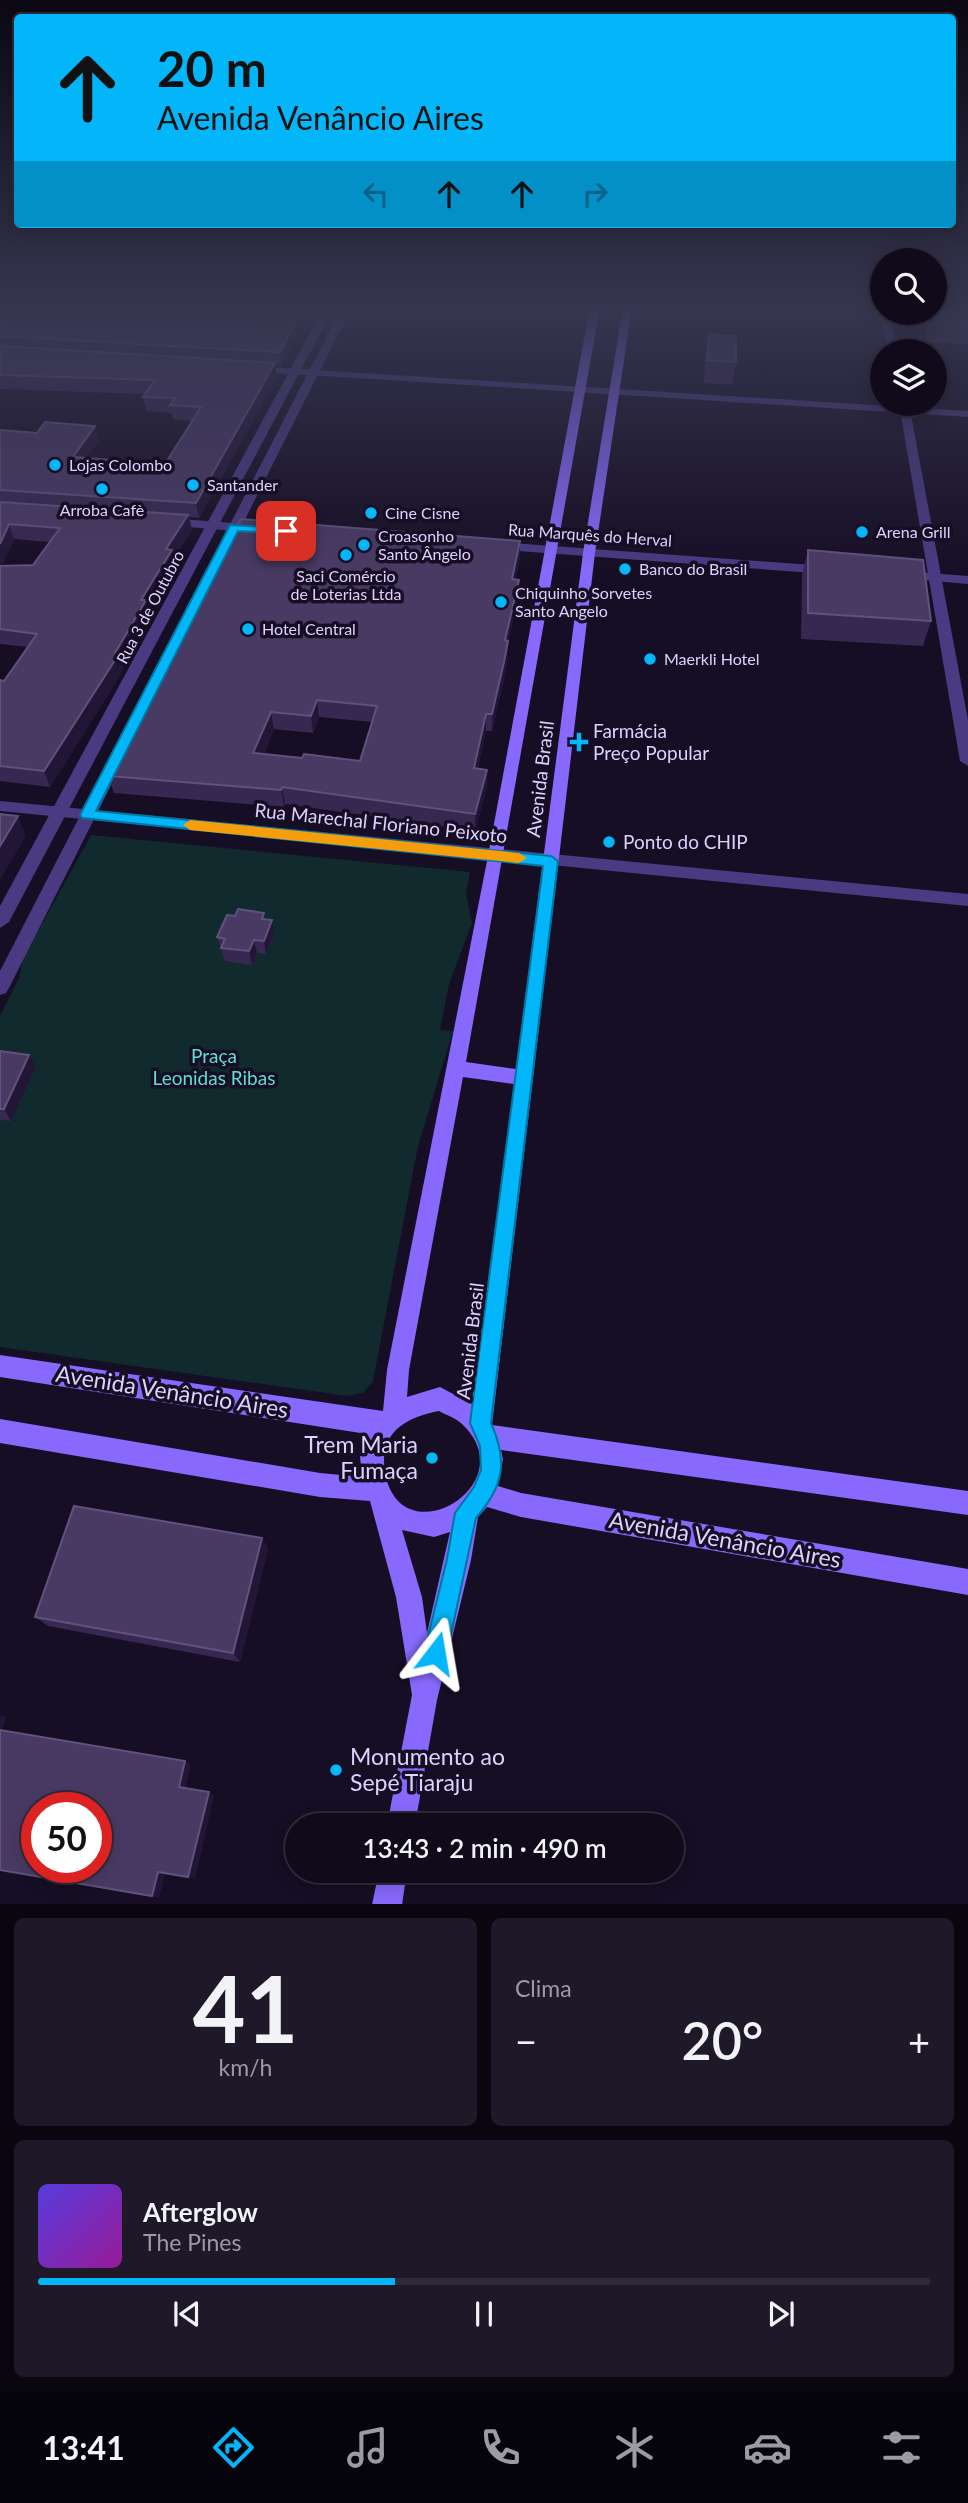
<!DOCTYPE html>
<html lang="pt">
<head>
<meta charset="utf-8">
<style>
	body { margin:0; font-family:Lato,sans-serif; background:#1e1828; color:#f1f3f6; height:100vh; display:flex; flex-direction:column; font-size:26px; white-space:nowrap }
	* { box-sizing:border-box; margin:0 }
	p { font-size:23px; color:#9c9aa3 }
	.icon { flex:none; width:38px; height:38px; fill:none; stroke:currentColor; stroke-width:2; stroke-linecap:round; stroke-linejoin:round }
	.map { position:relative; height:1904px; overflow:hidden }
	.side { display:flex; flex-direction:column; gap:14px; padding:14px; background:#09060f; flex:1 }
	.side>* { flex:none }
	.guide { position:absolute; left:14px; top:14px; width:942px; height:214px; border-radius:7px; box-shadow:0 4px 18px #0003,0 0 0 2px #302b3a; background:#03b5f9; color:#111; overflow:hidden }
	.tools { position:absolute; left:870px; top:248px; display:grid; gap:14px }
	.tools a { display:grid; place-items:center; width:77px; height:77px; border-radius:50%; background:#100a1b; box-shadow:0 4px 18px #0003,0 0 0 2px #302b3a; font-size:35px }
	.speed { position:absolute; left:21px; top:1792px; display:flex; gap:14px; font-size:35px; font-weight:700; text-align:center }
	.speed>* { display:grid; place-content:center; width:91px; height:91px; border-radius:50%; background:#100a1b; box-shadow:0 4px 18px #0003,0 0 0 2px #302b3a; line-height:1 }
	.speed .limit { border:10px solid #d22; background:#fff; color:#111 }
	.pin { position:absolute; display:grid; place-items:center; width:60px; height:60px; color:#fff; margin:-30px; border-radius:14px; box-shadow:0 4px 10px #0006 }
	.me { position:absolute; width:77px; margin:-38px; rotate:14deg; stroke-linejoin:round; filter:drop-shadow(0 0 5px #0008) }
	.turn { display:flex; align-items:center; gap:24px; height:147px; padding:0 28px; font-size:32px }
	.turn .icon { width:91px; height:91px; stroke-width:2.5 }
	.turn b { display:block; font-size:49px; line-height:60px }
	.lanes { display:flex; align-items:center; height:66px; padding:0 28px; background:#0003; justify-content:center; gap:35px; direction:ltr }
	.lanes .off { opacity:.35 }
	.big { font-size:52px; font-weight:600; line-height:1.1 }
	.side .widget { flex:1; display:flex; flex-direction:column; justify-content:center; gap:10px; min-width:0; padding:0 24px; border-radius:10px; background:#1e1828 }
	.side .dial { align-items:center; gap:0 }
	.dial b { font-size:91px; line-height:1 }
	.song { display:flex; align-items:center; gap:21px }
	.cover { width:84px; height:84px; border-radius:10px; background:linear-gradient(135deg,hsl(250 70% 55%),hsl(300 70% 35%)) }
	.played { height:7px; border-radius:4px; background:linear-gradient(90deg,#03b5f9 40%,#302b3a 40%) }
	.keys { display:flex; justify-content:space-around; direction:ltr }
	.heat { display:flex; justify-content:space-between; align-items:center; font-size:38px; direction:ltr }
	.side .tiles { flex:1; display:grid; gap:14px; grid-template-columns:1fr 1fr }
	.widget:last-child { grid-column:span 2 }
	.trip { position:absolute; left:285px; top:1813px; width:399px; height:70px; border-radius:35px; background:#100a1b; box-shadow:0 4px 18px #0003,0 0 0 2px #302b3a; font-weight:600; line-height:70px; text-align:center }
	.dock { display:flex; height:112px; justify-content:space-around; align-items:center; background:#06040b; color:#9c9aa3 }
	.dock .icon { width:49px; height:49px }
	.dock .current { color:#03b5f9 }
	.dock b { font-size:32px; color:#f1f3f6 }
	.map>svg:first-child { display:block }
	.green { fill:#112a2d }
	.lines { fill:none; stroke-linecap:round; stroke-linejoin:round }
	.minor { fill:#493a82; fill-rule:evenodd }
	.tertiary { fill:#493a82; fill-rule:evenodd }
	.secondary { fill:#876afd; fill-rule:evenodd }
	.wall { fill:#372851; fill-rule:evenodd }
	.shaded-wall { fill:#221637 }
	.building { fill:#493a64; stroke:#60527c; stroke-width:2; fill-rule:evenodd }
	.route { fill:#03b5f9; stroke:#0276a2; stroke-width:2 }
	.slow { fill:#f59e0b }
	.poi-dot { fill:#03b5f9; stroke:#160e24; stroke-width:2.5 }
	.labels { text-anchor:middle; stroke-width:7; stroke-linejoin:round; paint-order:stroke }
	.far-poi-label { font-size:16px; fill:#ded1fe; stroke:#160e24; text-anchor:start }
	.far-street-label { font-size:16px; fill:#ded1fe; stroke:#160e24 }
	.poi-label { font-size:19px; fill:#ded1fe; stroke:#160e24; text-anchor:start }
	.street-label { font-size:19px; fill:#ded1fe; stroke:#160e24 }
	.park-label { font-size:19px; fill:#5eded4; stroke:#160e24 }
	.near-street-label { font-size:23px; fill:#ded1fe; stroke:#160e24 }
	.near-poi-label { font-size:23px; fill:#ded1fe; stroke:#160e24; text-anchor:end }
</style>
</head>
<body>
<div class="map">
<svg width="968" height="1905" viewBox="0 0 968 1905">
	<rect width="100%" height="100%" fill="#160e24"/>
	<polygon class="green" points="91,835 470,872 466,894 472,923 449,984 440,1030 453,1031 418,1146 373,1381 363,1393 347,1396 0,1347 0,1016 19,978 23,958"/>
	<g class="lines">
		<g class="minor">
			<polygon points="324,307 334,307 9,922 0,928 0,906"/>
			<polygon points="342,307 352,307 9,988 6,993 0,995 0,971"/>
			<polygon points="882,311 882,313 889,313 898,352 888,352 879,313"/>
			<polygon points="899,404 909,404 968,720 968,766 960,761"/>
		</g>
		<g class="tertiary">
			<polygon points="252,366 968,411 968,417 248,371 247,369"/>
			<polygon points="168,518 258,525 264,529 258,533 164,525 162,522"/>
			<polygon points="496,542 827,566 833,570 827,574 492,549 492,543"/>
			<polygon points="904,571 968,576 968,584 899,578 899,572"/>
			<polygon points="0,801 968,894 968,906 0,811"/>
		</g>
		<g class="secondary">
			<path d="M590,307H600L466,1062L516,1069L583,553L623,307H632L595,553L492,1425L968,1491V1515L501,1450L503,1459L498,1486L521,1493L968,1569V1595L521,1517L487,1507L478,1517L471,1560L437,1700L415,1825H387L412,1695L396,1597L370,1501L320,1497L0,1443V1419L320,1473L362,1477L360,1456L367,1434L0,1377V1355L383,1411L387,1370L488,856ZM463,1077L514,1084L472,1404L440,1387L407,1397L409,1370ZM439,1411C446,1415 456,1418 462,1424C524,1482 409,1554 387,1481C384,1469 382,1456 387,1444C395,1423 418,1415 439,1411ZM402,1530L434,1537L450,1532L427,1633L422,1597Z"/>
			<polygon points="379,1871 407,1871 402,1905 372,1905"/>
		</g>
	</g>
	<g class="wall">
		<path d="M0,307L29,308L84,307L80,312L161,318L245,312L249,307H313L282,366L275,365L277,377L199,518L189,517L192,530L174,558L175,565L148,609L150,616L122,664L124,669L50,787L0,781V680L4,681L28,647L0,644V430L99,440L86,458L165,464L193,421L173,419L172,413L146,411L143,397L144,394L0,389ZM14,539L49,542L33,565L2,566Z"/>
		<polygon points="968,307 968,344 928,342 922,313 934,313"/>
		<polygon points="709,334 736,362 732,385 704,383 705,357"/>
		<polygon points="808,550 931,621 923,646 801,639 802,575"/>
		<path d="M520,558L515,579L518,596L508,642V657L504,679L492,731H486L478,768L487,787L475,831L285,804L284,807L114,793L108,776L170,664L169,659L202,595L201,590ZM319,717L372,722L360,761L302,758L264,754L274,729L313,733Z"/>
		<polygon points="266,920 274,933 266,954 257,953 252,965 225,961 217,937"/>
		<polygon points="0,1051 36,1067 11,1121 0,1120"/>
		<polygon points="262,1538 268,1549 240,1662 48,1626 35,1617"/>
	</g>
	<g class="shaded-wall">
		<polygon points="68,307 84,307 69,323 65,310"/>
		<polygon points="304,307 313,307 282,366 280,352"/>
		<polygon points="275,363 277,377 199,518 196,503"/>
		<polygon points="95,426 99,440 77,472 73,457"/>
		<polygon points="188,515 192,530 174,558 175,565 148,609 150,616 122,664 124,669 50,787 44,771 115,653 166,549"/>
		<polygon points="9,524 14,539 0,571 0,544"/>
		<polygon points="520,541 520,558 512,596 512,579"/>
		<polygon points="519,580 518,596 508,642 508,657 504,679 492,731 492,714 505,640"/>
		<polygon points="317,700 319,717 313,733 311,716"/>
		<polygon points="271,712 274,729 257,770 253,753"/>
		<polygon points="486,714 486,731 474,785 474,768"/>
		<polygon points="487,770 487,787 475,831 475,814"/>
		<polygon points="282,787 285,804 284,807 281,790"/>
		<polygon points="18,816 26,836 0,880 0,846"/>
		<polygon points="272,920 274,933 266,954 264,941"/>
		<polygon points="254,940 257,953 252,965 249,951"/>
		<polygon points="29,1055 36,1067 11,1121 4,1109"/>
		<polygon points="262,1538 268,1549 240,1662 233,1653"/>
		<polygon points="0,1715 6,1717 1,1733 0,1733"/>
		<polygon points="185,1761 191,1765 185,1790 179,1787"/>
		<polygon points="209,1792 214,1796 195,1879 188,1877"/>
		<polygon points="158,1872 165,1874 159,1898 152,1896"/>
	</g>
	<g class="building">
		<polygon points="0,307 29,308 30,307 68,307 65,310 87,313 161,318 171,307 245,312 249,307 304,307 280,352 0,336"/>
		<polygon points="934,307 968,307 968,326 933,324 931,313 934,313"/>
		<polygon points="709,334 736,336 736,362 707,360"/>
		<polygon points="0,346 275,363 196,503 0,490 0,430 37,433 45,422 95,426 73,457 165,464 201,407 170,405 175,398 143,397 155,380 0,375"/>
		<polygon points="0,502 188,515 166,549 172,550 141,600 146,600 115,653 119,654 44,771 0,766 0,680 4,681 37,634 0,629 0,566 33,565 60,528 9,524 0,544"/>
		<path d="M241,519L520,541L512,579L519,580L505,640L508,641L504,662L492,714H486L474,768L487,770L475,814L282,787L281,790L108,776L172,659H169L204,590H201L210,571ZM317,700L377,706L360,761L304,754L302,758L253,753L271,712L311,716Z"/>
		<polygon points="808,550 923,560 931,621 808,613"/>
		<polygon points="0,814 18,816 0,846"/>
		<polygon points="238,909 264,913 262,919 272,920 264,941 254,940 249,951 221,948 225,939 217,937 227,915 235,916"/>
		<polygon points="0,1051 29,1055 4,1109 0,1109"/>
		<polygon points="74,1506 262,1538 233,1653 35,1617"/>
		<path d="M0,1730L185,1761L179,1787L209,1792L188,1877L158,1872L152,1896L0,1870ZM37,1808H96V1867H37Z"/>
	</g>
	<linearGradient id="sky" x2="0" y2="1"><stop stop-color="#0c0814"/><stop offset="0.54" stop-color="#363650"/><stop offset="1" stop-color="#363650" stop-opacity="0"/></linearGradient>
	<rect width="968" height="573" fill="url(#sky)"/>
	<path class="route" d="M230,525L286,528L292,531L286,534L238,531L96,811L551,856L558,861L491,1423C508,1461 504,1486 476,1518L447,1653L444,1661L436,1665L427,1661L424,1653L447,1559L455,1513L474,1487L481,1470L480,1446L470,1423L543,866L82,818L80,815Z"/>
	<polygon class="slow" points="190,820 519,853 527,858 519,863 190,830 183,825"/>
	<g class="poi-dot">
		<circle cx="55" cy="465" r="7"/>
		<circle cx="193" cy="485" r="7"/>
		<circle cx="102" cy="489" r="7"/>
		<circle cx="371" cy="513" r="7"/>
		<circle cx="862" cy="532" r="7"/>
		<circle cx="364" cy="545" r="7"/>
		<circle cx="346" cy="555" r="7"/>
		<circle cx="625" cy="569" r="7"/>
		<circle cx="501" cy="602" r="7"/>
		<circle cx="248" cy="629" r="7"/>
		<circle cx="650" cy="659" r="7"/>
		<path d="M575.5 731.5h7v7h7v7h-7v7h-7v-7h-7v-7h7z"/>
		<circle cx="609" cy="842" r="7"/>
		<circle cx="432" cy="1458" r="7"/>
		<circle cx="336" cy="1770" r="7"/>
	</g>
	<g class="labels">
		<g class="far-poi-label">
			<text x="69" y="471">Lojas Colombo</text>
			<text x="207" y="491">Santander</text>
			<text x="102" y="516" text-anchor="middle">Arroba Cafè</text>
			<text x="385" y="519">Cine Cisne</text>
			<text x="876" y="538">Arena Grill</text>
			<text x="378" y="542">Croasonho<tspan x="378" dy="18">Santo Ângelo</tspan></text>
			<text x="639" y="575">Banco do Brasil</text>
			<text x="346" y="582" text-anchor="middle">Saci Comércio<tspan x="346" dy="18">de Loterias Ltda</tspan></text>
			<text x="515" y="599">Chiquinho Sorvetes<tspan x="515" dy="18">Santo Angelo</tspan></text>
			<text x="262" y="635">Hotel Central</text>
			<text x="664" y="665">Maerkli Hotel</text>
		</g>
		<g class="far-street-label">
			<text transform="translate(590 535) rotate(4)" y="6">Rua Marquês do Herval</text>
			<text transform="translate(150 607) rotate(-62)" y="6">Rua 3 de Outubro</text>
		</g>
		<g class="poi-label">
			<text x="593" y="738">Farmácia<tspan x="593" dy="22">Preço Popular</tspan></text>
			<text x="623" y="849">Ponto do CHIP</text>
		</g>
		<g class="street-label">
			<text transform="translate(540 779) rotate(-83)" y="7">Avenida Brasil</text>
			<text transform="translate(381 823) rotate(6)" y="7">Rua Marechal Floriano Peixoto</text>
			<text transform="translate(470 1341) rotate(-83)" y="7">Avenida Brasil</text>
		</g>
		<g class="park-label">
			<text x="214" y="1063">Praça<tspan x="214" dy="22">Leonidas Ribas</tspan></text>
		</g>
		<g class="near-street-label">
			<text transform="translate(172 1392) rotate(9)" y="8">Avenida Venâncio Aires</text>
			<text transform="translate(725 1540) rotate(10)" y="8">Avenida Venâncio Aires</text>
		</g>
		<g class="near-poi-label">
			<text x="418" y="1453">Trem Maria<tspan x="418" dy="26">Fumaça</tspan></text>
			<text x="350" y="1765" text-anchor="start">Monumento ao<tspan x="350" dy="26">Sepé Tiaraju</tspan></text>
		</g>
	</g>
</svg>
<div class="tools">
<a><svg class="icon" aria-label="search" viewBox="0 0 24 24"><circle cx="10" cy="10" r="6"/><path d="M15 15l6 6"/></svg></a>
<a><svg class="icon" aria-label="layers" viewBox="0 0 24 24"><path d="M12 4l9 5-9 5-9-5zM3 14l9 5 9-5"/></svg></a>
</div>
<div class="speed"><div class="limit">50</div></div>
<div class="pin" style="left:286px;top:531px;background:#d93025"><svg class="icon" aria-label="arrive" viewBox="0 0 24 24"><path d="M6 21V4h12l-3 4 3 4H6"/></svg></div>
<svg class="me" style="left:436px;top:1653px" viewBox="-20 -20 40 40"><path d="M0-17L14 15 0 8-14 15z" fill="#03b5f9" stroke="#fff" stroke-width="4"/></svg>
<div class="trip">13:43 · 2 min · 490 m</div>
<div class="guide">
<div class="turn"><svg class="icon" aria-label="ahead" viewBox="0 0 24 24"><path d="M12 20V5M6 11l6-6 6 6"/></svg><div><b>20 m</b>Avenida Venâncio Aires</div></div>
<div class="lanes"><svg class="icon off" aria-label="left" viewBox="0 0 24 24"><path d="M17 20v-9H6M10 6l-5 5 5 5"/></svg><svg class="icon" aria-label="ahead" viewBox="0 0 24 24"><path d="M12 20V5M6 11l6-6 6 6"/></svg><svg class="icon" aria-label="ahead" viewBox="0 0 24 24"><path d="M12 20V5M6 11l6-6 6 6"/></svg><svg class="icon off" aria-label="right" viewBox="0 0 24 24"><path d="M7 20v-9h11M14 6l5 5-5 5"/></svg></div>
</div>
</div>
<section class="side">
<div class="tiles">
<div class="widget dial"><b>41</b><p>km/h</p></div>
<div class="widget"><p>Clima</p>
<div class="heat"><a>−</a><b class="big">20°</b><a>+</a></div>
</div>
<div class="widget">
<div class="song"><i class="cover"></i><div><b>Afterglow</b><p>The Pines</p></div></div>
<div class="played"></div>
<div class="keys"><svg class="icon" aria-label="previous" viewBox="0 0 24 24"><path d="M18 5L8 12l10 7zM5 5v14"/></svg><svg class="icon" aria-label="pause" viewBox="0 0 24 24"><path d="M8 5v14M16 5v14"/></svg><svg class="icon" aria-label="next" viewBox="0 0 24 24"><path d="M6 5l10 7-10 7zM19 5v14"/></svg></div>
</div>
</div>
</section>
<nav class="dock">
<b>13:41</b>
<svg class="icon current" aria-label="directions" viewBox="0 0 24 24"><path d="M12 3l9 9-9 9-9-9zM9 14v-3h6M13 9l2 2-2 2"/></svg>
<svg class="icon" aria-label="music" viewBox="0 0 24 24"><path d="M9 18V5l10-2v13"/><circle cx="6" cy="18" r="3"/><circle cx="16" cy="16" r="3"/></svg>
<svg class="icon" aria-label="phone" viewBox="0 0 24 24"><path d="M5 4h4l2 5-3 2q2 4 5 5l2-3 5 2v4C11 20 4 13 5 4z"/></svg>
<svg class="icon" aria-label="climate" viewBox="0 0 24 24"><path d="M12 3v18M4 7l16 10M4 17L20 7"/></svg>
<svg class="icon" aria-label="car" viewBox="0 0 24 24"><path d="M5 17H2v-5l4-1 3-4h7l3 4 3 1v5h-3M9 17h6M6 11h13"/><circle cx="7" cy="17" r="2"/><circle cx="17" cy="17" r="2"/></svg>
<svg class="icon" aria-label="filters" viewBox="0 0 24 24"><path d="M4 7h16M4 17h16"/><circle cx="9" cy="7" r="2"/><circle cx="15" cy="17" r="2"/></svg>
</nav>
</body>
</html>
